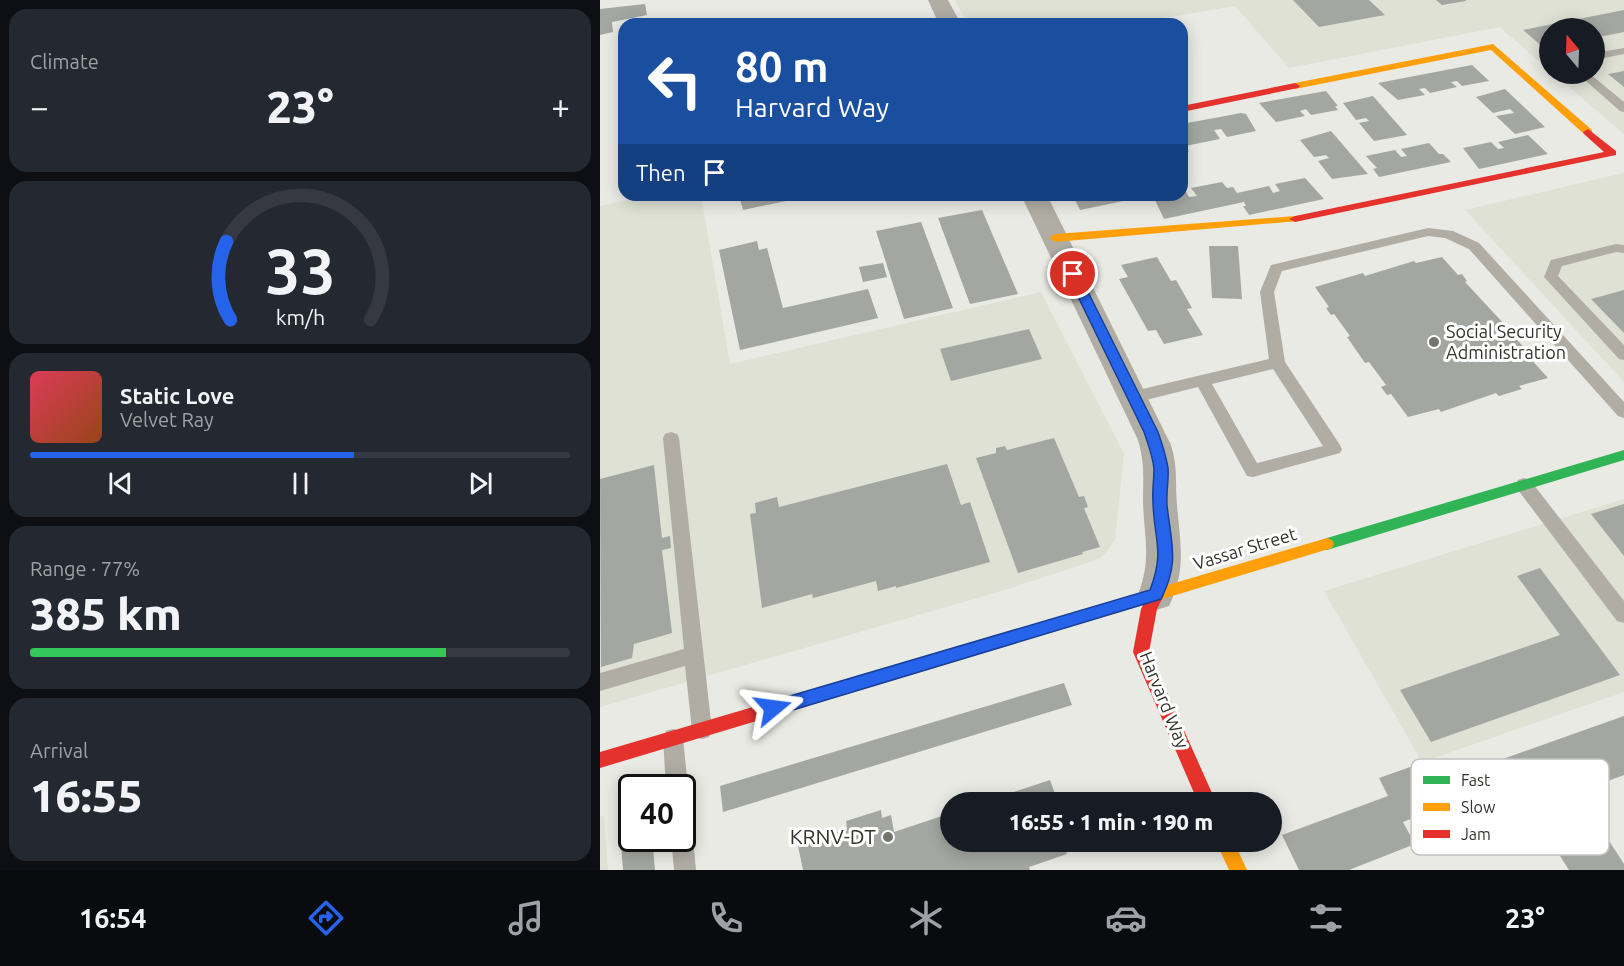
<!DOCTYPE html>
<html lang="en">
<head>
<meta charset="utf-8">
<style>
	body { margin:0; font-family:Ubuntu,sans-serif; background:#242831; color:#f1f3f6; height:100vh; display:flex; flex-direction:column; font-size:22px; white-space:nowrap }
	* { box-sizing:border-box; margin:0 }
	p { font-size:20px; color:#9ea1a6 }
	.icon { flex:none; width:33px; height:33px; fill:none; stroke:currentColor; stroke-width:2; stroke-linecap:round; stroke-linejoin:round }
	.map { position:relative; flex:1; overflow:hidden }
	.details { display:flex; flex-direction:column; gap:9px; padding:9px; background:#0d0f14; width:600px }
	.details>* { flex:none }
	.top-card { position:absolute; left:18px; top:18px; width:570px; height:183px; border-radius:18px; box-shadow:0 3px 15px #0003; background:#1a4fa0; color:#fff; overflow:hidden }
	.needle { width:39px; rotate:341deg }
	.controls { position:absolute; left:939px; top:18px; display:grid; gap:12px }
	.controls a { display:grid; place-items:center; width:66px; height:66px; border-radius:50%; background:#171b24; box-shadow:0 3px 15px #0003; font-size:30px }
	.speed { position:absolute; left:18px; top:774px; display:flex; gap:12px; font-size:30px; font-weight:700; text-align:center }
	.speed>* { display:grid; place-content:center; width:78px; height:78px; border-radius:50%; background:#171b24; box-shadow:0 3px 15px #0003; line-height:1 }
	.speed .limit { border:3px solid #111; border-radius:9px; background:#fff; color:#111 }
	.pin { position:absolute; display:grid; place-items:center; width:51px; height:51px; color:#fff; margin:-26px; border:3px solid #fff; border-radius:50%; box-shadow:0 2px 6px #0007 }
	.me { position:absolute; width:66px; margin:-33px; rotate:74deg; stroke-linejoin:round; filter:drop-shadow(0 0 4px #0008) }
	.turn { display:flex; align-items:center; gap:21px; height:126px; padding:0 18px; font-size:27px }
	.turn .icon { width:78px; height:78px; stroke-width:2.5 }
	.turn b { display:block; font-size:42px; line-height:51px }
	.then { display:flex; align-items:center; height:57px; padding:0 18px; background:#0003; gap:12px; font-size:22px }
	.big { font-size:45px; font-weight:800; line-height:1.1 }
	.details .widget { flex:1; display:flex; flex-direction:column; justify-content:center; gap:9px; min-width:0; padding:0 21px; border-radius:18px; background:#242831 }
	.details .dial { align-items:center; gap:0 }
	.dial svg { height:156px; overflow:visible; fill:none; stroke:#363941; stroke-width:7; stroke-linecap:round; text-anchor:middle }
	.dial text { fill:#f1f3f6; stroke:none }
	.song { display:flex; align-items:center; gap:18px }
	.cover { width:72px; height:72px; border-radius:9px; background:linear-gradient(135deg,hsl(350 70% 55%),hsl(20 70% 35%)) }
	.played { height:6px; border-radius:3px; background:linear-gradient(90deg,#2563eb 60%,#363941 60%) }
	.keys { display:flex; justify-content:space-around; direction:ltr }
	.heat { display:flex; justify-content:space-between; align-items:center; font-size:33px; direction:ltr }
	.charge { height:9px; border-radius:4px; background:linear-gradient(90deg,#34c759 77%,#363941 0) }
	.trip { position:absolute; left:340px; top:792px; width:342px; height:60px; border-radius:30px; background:#171b24; box-shadow:0 3px 15px #0003; font-weight:800; line-height:60px; text-align:center }
	.menu { display:flex; height:96px; justify-content:space-around; align-items:center; background:#090b0e; color:#9ea1a6 }
	.menu .icon { width:42px; height:42px }
	.menu .active { color:#2563eb }
	.menu b { font-size:27px; color:#f1f3f6 }
	main { display:flex; flex:1; min-height:0 }
	.map>svg:first-child { display:block }
	.built { fill:#dee1d4 }
	.building { fill:#a4a6a2 }
	.lines { fill:none; stroke-linecap:round; stroke-linejoin:round }
	.lane { fill:#b0ada5; fill-rule:evenodd }
	.street { fill:#b0ada5; fill-rule:evenodd }
	.fast { fill:#30b455; fill-rule:evenodd }
	.slow { fill:#ff9f0a; fill-rule:evenodd }
	.jam { fill:#e5322d; fill-rule:evenodd }
	.route { fill:#2563eb; stroke:#184099; stroke-width:1.5 }
	.poi-dot { fill:#73746e; stroke:#fff; stroke-width:2 }
	.labels { text-anchor:middle; stroke-width:6; stroke-linejoin:round; paint-order:stroke }
	.poi-label { font-size:18px; fill:#33342f; stroke:#fff; text-anchor:start }
	.street-label { font-size:18px; fill:#33342f; stroke:#fff }
	.near-poi-label { font-size:21px; fill:#33342f; stroke:#fff; text-anchor:end }
	.key { fill:#fff; stroke:#c2c2c1; stroke-width:1.5 }
	.key-label { font-size:16px; fill:#33342f }
</style>
</head>
<body>
<main>
<section class="details">
<div class="widget"><p>Climate</p>
<div class="heat"><a>−</a><b class="big">23°</b><a>+</a></div>
</div>
<div class="widget dial"><svg viewBox="0 0 100 80">
<path d="M14 69A42 42 0 1 1 86 69"/>
<path d="M14 69A42 42 0 0 1 12 29" stroke="#2563eb"/>
<text x="50" y="56" font-size="32" font-weight="700">33</text>
<text x="50" y="72" font-size="11">km/h</text>
</svg></div>
<div class="widget">
<div class="song"><i class="cover"></i><div><b>Static Love</b><p>Velvet Ray</p></div></div>
<div class="played"></div>
<div class="keys"><svg class="icon" aria-label="previous" viewBox="0 0 24 24"><path d="M18 5L8 12l10 7zM5 5v14"/></svg><svg class="icon" aria-label="pause" viewBox="0 0 24 24"><path d="M8 5v14M16 5v14"/></svg><svg class="icon" aria-label="next" viewBox="0 0 24 24"><path d="M6 5l10 7-10 7zM19 5v14"/></svg></div>
</div>
<div class="widget"><p>Range · 77%</p><b class="big">385 km</b><div class="charge"></div></div>
<div class="widget"><p>Arrival</p><b class="big">16:55</b></div>
</section>
<div class="map">
<svg width="1024" height="870" viewBox="0 0 1024 870">
	<rect width="100%" height="100%" fill="#e9eae4"/>
	<g class="built">
		<polygon points="355,0 1024,0 1024,134 954,74 994,74 994,28 950,28 949,70 900,27 689,68 635,6 528,24 368,24"/>
		<polygon points="1024,173 1024,382 865,210"/>
		<polygon points="56,195 101,195 130,364 441,292 524,454 515,539 508,550 499,559 405,590 0,707 0,206"/>
		<polygon points="1024,499 1024,692 822,762 724,591"/>
		<polygon points="4,815 8,870 0,870 0,817"/>
	</g>
	<g class="building">
		<polygon points="693,0 769,0 785,15 719,27"/>
		<polygon points="836,0 866,0 866,1 842,5"/>
		<polygon points="45,4 47,15 12,22 13,32 0,35 0,9"/>
		<polygon points="1024,10 1024,32 994,38 994,28 950,28 950,47 944,48 923,30"/>
		<polygon points="872,65 889,81 862,86 857,81 851,82 857,87 830,93 825,88 819,89 825,95 798,100 778,83"/>
		<polygon points="1024,71 1024,87 1008,74"/>
		<polygon points="905,89 945,127 915,134 896,116 914,113 910,109 893,113 876,97"/>
		<polygon points="726,91 738,106 735,106 738,110 711,115 706,109 700,111 705,116 676,122 659,103"/>
		<polygon points="773,96 807,135 774,141 759,123 769,121 766,118 756,120 743,103"/>
		<polygon points="641,113 646,114 656,131 627,137 621,129 614,130 620,139 585,146 589,152 582,154 582,124"/>
		<polygon points="731,131 768,174 732,179 718,161 729,158 726,155 714,157 700,140"/>
		<polygon points="928,135 948,154 879,169 863,148 891,142 898,149 904,148 898,142"/>
		<polygon points="829,143 839,154 843,154 851,162 779,177 773,169 777,168 766,156 795,150 801,157 807,156 801,149"/>
		<polygon points="705,178 724,199 649,215 643,206 646,206 644,202 564,219 553,196 582,195 582,190 585,190 589,197 597,196 591,188 622,182 627,188 633,187 637,193 669,186 673,193 680,191 675,184"/>
		<polygon points="139,195 210,195 210,196 143,210"/>
		<polygon points="476,195 526,195 528,200 480,210 474,198 477,198"/>
		<polygon points="382,210 418,294 370,304 338,218"/>
		<polygon points="321,222 353,308 304,319 276,231"/>
		<polygon points="157,241 159,250 167,248 183,308 268,289 278,318 140,350 119,250"/>
		<polygon points="609,246 638,246 642,299 612,298"/>
		<polygon points="557,257 571,281 576,280 592,308 587,309 603,335 564,344 556,330 548,331 519,279 528,277 521,265"/>
		<polygon points="842,257 858,275 862,274 867,281 865,282 906,326 904,326 932,356 929,357 948,378 919,386 922,389 899,396 896,393 841,412 839,409 808,417 791,394 787,395 781,387 786,385 769,362 765,363 747,337 750,336 734,314 731,315 726,308 729,307 715,287 763,273 765,276 814,261 816,263"/>
		<polygon points="283,263 287,277 263,282 259,267"/>
		<polygon points="1024,290 1024,333 991,299"/>
		<polygon points="429,329 442,359 351,381 340,349"/>
		<polygon points="454,438 479,497 484,496 488,507 484,508 500,547 482,552 483,554 418,573 376,458 396,453 396,448 405,446 407,450"/>
		<polygon points="347,464 361,505 370,502 390,562 296,588 296,586 278,591 276,581 213,598 212,594 162,608 150,514 156,513 155,503 177,497 179,507"/>
		<polygon points="54,465 62,538 70,536 71,548 62,550 72,633 34,644 32,658 1,667 0,479"/>
		<polygon points="1024,504 1024,556 991,514"/>
		<polygon points="940,568 1020,675 831,742 800,690 960,635 917,576"/>
		<polygon points="464,683 472,705 123,812 120,786"/>
		<polygon points="1024,716 1024,775 881,828 852,777"/>
		<polygon points="816,765 840,808 803,822 815,844 749,870 699,870 682,835 788,796 779,778"/>
		<polygon points="450,780 458,802 383,802"/>
		<polygon points="281,810 282,818 291,815 294,832 351,813 351,842 463,842 467,854 429,867 430,870 203,870 198,846 247,829 246,821"/>
		<polygon points="1002,830 1024,864 1024,870 969,870 955,848"/>
		<polygon points="39,838 52,838 55,870 23,870 21,844"/>
	</g>
	<g class="lines">
		<g class="lane">
			<polygon points="1024,48 1024,54 994,60 994,53"/>
			<polygon points="978,74 990,74 1024,102 1024,112 1020,111"/>
			<path d="M828,228L853,231L879,243L1024,402V418L1018,416L869,249L845,238L828,236L682,271L674,292L685,362L740,445L742,449L740,453L653,477L647,476L598,387L534,403L528,401L526,397L528,393L534,391L669,359L660,292L671,265ZM673,369L723,446L657,463L612,384Z"/>
			<polygon points="1016,244 1024,245 1024,253 1016,252 962,266 958,276 1024,345 1024,360 1019,359 944,277 951,260"/>
			<polygon points="71,432 77,434 79,438 112,730 109,737 102,739 95,737 92,730 85,666 0,691 0,673 84,649 63,438 65,434"/>
			<polygon points="924,478 930,480 1024,601 1024,623 1017,621 918,490 915,485 918,480"/>
			<polygon points="73,729 80,731 83,738 88,788 82,796 82,788 66,788 63,738 66,731"/>
			<polygon points="82,827 90,830 93,838 96,870 74,870 71,838 82,838"/>
		</g>
		<g class="street">
			<polygon points="328,0 348,0 361,24 339,24"/>
			<path d="M421,195H447L571,445C578,467 575,483 577,505C580,544 587,568 569,606L556,610L543,606L538,595C552,557 544,539 543,501C543,478 545,464 538,440Z"/>
		</g>
		<polygon class="fast" points="1024,450 1024,460 727,550 722,548 720,544 722,540 727,538"/>
		<g class="slow">
			<polygon points="893,44 992,130 992,134 984,134 891,50 695,89 690,86 695,83"/>
			<polygon points="695,216 699,217 699,221 455,242 449,238 455,234"/>
			<polygon points="727,538 732,540 734,544 732,548 310,675 304,673 302,668 304,663 310,661"/>
			<polygon points="616,842 634,842 647,870 629,870"/>
		</g>
		<g class="jam">
			<polygon points="695,83 700,86 698,88 582,112 582,106"/>
			<polygon points="988,129 1016,151 1016,155 695,222 689,219 695,216 1004,152 984,134 983,132"/>
			<polygon points="556,589 561,590 564,595 557,609 549,652 616,802 598,802 533,652 541,609 551,590"/>
			<polygon points="310,661 316,663 318,668 316,673 310,675 0,768 0,752"/>
		</g>
	</g>
	<path class="route" d="M473,271L479,274L558,432C562,444 566,455 568,468C569,480 566,492 567,505C571,543 580,562 561,599L173,716L167,714L164,708L167,703L173,701L550,590C565,551 554,540 553,502C552,491 554,480 554,469C553,456 548,444 544,432L467,274Z"/>
	<g class="poi-dot">
		<circle cx="834" cy="342" r="6"/>
		<circle cx="288" cy="837" r="6"/>
	</g>
	<g class="labels">
		<g class="poi-label">
			<text x="846" y="338">Social Security<tspan x="846" dy="21">Administration</tspan></text>
		</g>
		<g class="street-label">
			<text transform="translate(645 549) rotate(-17)" y="6">Vassar Street</text>
			<text transform="translate(564 700) rotate(68)" y="6">Harvard Way</text>
		</g>
		<g class="near-poi-label">
			<text x="276" y="844">KRNV-DT</text>
		</g>
	</g>
	<rect x="811" y="759" width="198" height="96" rx="9" class="key"/>
	<rect x="823" y="776" width="27" height="8" fill="#30b455"/>
	<rect x="823" y="803" width="27" height="8" fill="#ff9f0a"/>
	<rect x="823" y="830" width="27" height="8" fill="#e5322d"/>
	<g class="key-label">
		<text x="861" y="786">Fast</text>
		<text x="861" y="813">Slow</text>
		<text x="861" y="840">Jam</text>
	</g>
</svg>
<div class="controls">
<a><svg class="needle" viewBox="-14 -14 28 28"><path d="M0-13l5 13h-10z" fill="#e53935"/><path d="M0 13l5-13h-10z" fill="#9ea1a6"/></svg></a>
</div>
<div class="speed"><div class="limit">40</div></div>
<div class="pin" style="left:473px;top:274px;background:#d93025"><svg class="icon" aria-label="arrive" viewBox="0 0 24 24"><path d="M6 21V4h12l-3 4 3 4H6"/></svg></div>
<svg class="me" style="left:173px;top:708px" viewBox="-20 -20 40 40"><path d="M0-17L14 15 0 8-14 15z" fill="#2563eb" stroke="#fff" stroke-width="4"/></svg>
<div class="trip">16:55 · 1 min · 190 m</div>
<div class="top-card">
<div class="turn"><svg class="icon" aria-label="left" viewBox="0 0 24 24"><path d="M17 20v-9H6M10 6l-5 5 5 5"/></svg><div><b>80 m</b>Harvard Way</div></div>
<div class="then">Then<svg class="icon" aria-label="arrive" viewBox="0 0 24 24"><path d="M6 21V4h12l-3 4 3 4H6"/></svg></div>
</div>
</div>
</main>
<nav class="menu">
<b>16:54</b>
<svg class="icon active" aria-label="directions" viewBox="0 0 24 24"><path d="M12 3l9 9-9 9-9-9zM9 14v-3h6M13 9l2 2-2 2"/></svg>
<svg class="icon" aria-label="music" viewBox="0 0 24 24"><path d="M9 18V5l10-2v13"/><circle cx="6" cy="18" r="3"/><circle cx="16" cy="16" r="3"/></svg>
<svg class="icon" aria-label="phone" viewBox="0 0 24 24"><path d="M5 4h4l2 5-3 2q2 4 5 5l2-3 5 2v4C11 20 4 13 5 4z"/></svg>
<svg class="icon" aria-label="climate" viewBox="0 0 24 24"><path d="M12 3v18M4 7l16 10M4 17L20 7"/></svg>
<svg class="icon" aria-label="car" viewBox="0 0 24 24"><path d="M5 17H2v-5l4-1 3-4h7l3 4 3 1v5h-3M9 17h6M6 11h13"/><circle cx="7" cy="17" r="2"/><circle cx="17" cy="17" r="2"/></svg>
<svg class="icon" aria-label="filters" viewBox="0 0 24 24"><path d="M4 7h16M4 17h16"/><circle cx="9" cy="7" r="2"/><circle cx="15" cy="17" r="2"/></svg>
<b>23°</b>
</nav>
</body>
</html>
